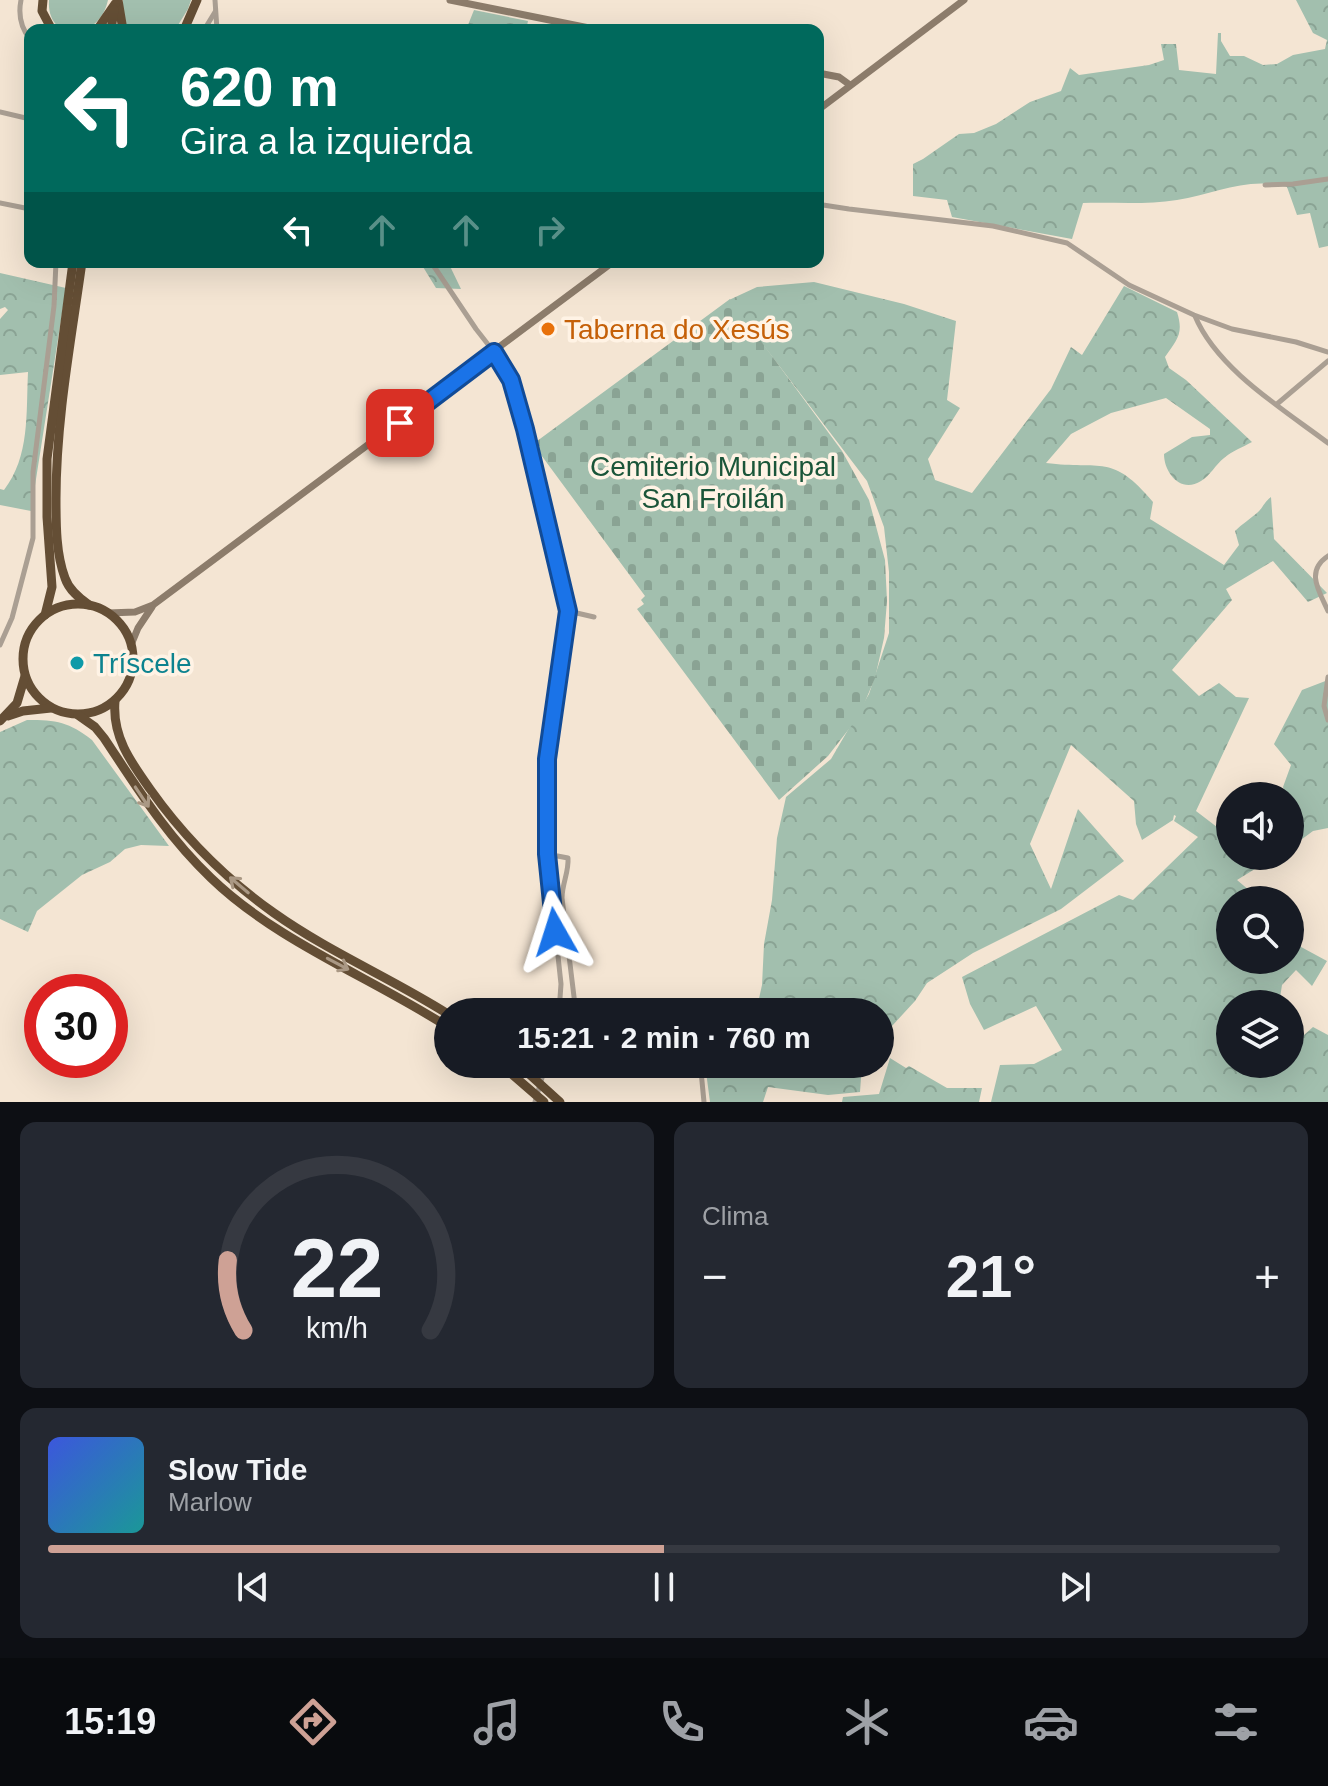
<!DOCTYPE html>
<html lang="es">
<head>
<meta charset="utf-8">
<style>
	body { margin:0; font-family:Arial,sans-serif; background:#242831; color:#f1f3f6; height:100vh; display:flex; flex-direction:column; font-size:30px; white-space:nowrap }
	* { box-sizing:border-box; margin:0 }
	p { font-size:26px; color:#9ea1a6 }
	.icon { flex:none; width:44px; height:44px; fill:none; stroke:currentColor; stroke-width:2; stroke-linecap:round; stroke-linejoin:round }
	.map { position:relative; height:1102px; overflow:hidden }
	.details { display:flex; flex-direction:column; gap:20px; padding:20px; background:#0d0f14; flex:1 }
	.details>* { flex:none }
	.guide { position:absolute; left:24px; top:24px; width:800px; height:244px; border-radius:16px; box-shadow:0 8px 32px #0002; background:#00695c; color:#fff; overflow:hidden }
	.fabs { position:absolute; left:1216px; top:782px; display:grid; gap:16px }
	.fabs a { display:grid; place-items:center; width:88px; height:88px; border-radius:50%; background:#171b24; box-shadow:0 8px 32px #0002; font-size:40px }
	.speed { position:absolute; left:24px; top:974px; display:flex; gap:16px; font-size:40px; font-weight:700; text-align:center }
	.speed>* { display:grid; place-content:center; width:104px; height:104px; border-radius:50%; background:#171b24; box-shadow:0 8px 32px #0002; line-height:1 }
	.speed .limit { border:12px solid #d22; background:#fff; color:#111 }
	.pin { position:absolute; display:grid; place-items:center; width:68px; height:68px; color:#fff; margin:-34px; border-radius:16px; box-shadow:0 4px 12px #0006 }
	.me { position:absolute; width:88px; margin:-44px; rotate:354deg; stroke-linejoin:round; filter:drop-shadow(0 0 6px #0008) }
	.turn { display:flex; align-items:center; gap:28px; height:168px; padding:0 24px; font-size:36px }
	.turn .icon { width:104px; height:104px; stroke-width:2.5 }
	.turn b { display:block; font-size:56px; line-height:68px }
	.lanes { display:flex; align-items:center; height:76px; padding:0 24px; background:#0003; justify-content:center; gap:40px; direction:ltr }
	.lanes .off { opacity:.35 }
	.big { font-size:60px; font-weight:800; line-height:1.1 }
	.details .tile { flex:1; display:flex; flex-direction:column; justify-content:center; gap:12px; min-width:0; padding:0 28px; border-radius:16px; background:#242831 }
	.details .dial { align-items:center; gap:0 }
	.dial svg { height:208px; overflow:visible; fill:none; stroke:#363941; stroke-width:7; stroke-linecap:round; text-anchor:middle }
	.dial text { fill:#f1f3f6; stroke:none }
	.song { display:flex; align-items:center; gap:24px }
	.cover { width:96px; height:96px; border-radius:12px; background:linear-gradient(135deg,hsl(230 70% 55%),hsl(180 70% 35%)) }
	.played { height:8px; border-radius:4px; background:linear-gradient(90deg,#cea195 50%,#363941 50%) }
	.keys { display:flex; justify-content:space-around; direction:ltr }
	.heat { display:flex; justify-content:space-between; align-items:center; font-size:44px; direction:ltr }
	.details .tiles { flex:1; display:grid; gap:20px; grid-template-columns:1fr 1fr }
	.tile:last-child { grid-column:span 2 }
	.trip { position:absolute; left:434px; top:998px; width:460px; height:80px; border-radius:40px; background:#171b24; box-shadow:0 8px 32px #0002; font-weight:800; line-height:80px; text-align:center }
	.tab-bar { display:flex; height:128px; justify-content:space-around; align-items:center; background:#090b0e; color:#9ea1a6 }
	.tab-bar .icon { width:56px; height:56px }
	.tab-bar .current { color:#cea195 }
	.tab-bar b { font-size:36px; color:#f1f3f6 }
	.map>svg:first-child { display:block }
	.green { fill:#a2bfae }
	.forest { fill:url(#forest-crowns) }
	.cemetery { fill:url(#cemetery-stones) }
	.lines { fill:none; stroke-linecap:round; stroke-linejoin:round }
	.street { stroke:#aa9f93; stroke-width:5 }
	.secondary { stroke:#8c7c6b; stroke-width:7 }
	.highway { stroke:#644e35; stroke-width:9 }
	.oneway { stroke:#aa9884 }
	.route-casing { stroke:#114b97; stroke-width:20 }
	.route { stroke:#1a73e8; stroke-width:14 }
	.food-dot { fill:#e8710a; stroke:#fff3e5; stroke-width:3 }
	.culture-dot { fill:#0f9aa8; stroke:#fff3e5; stroke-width:3 }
	.labels { text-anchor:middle; stroke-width:7; stroke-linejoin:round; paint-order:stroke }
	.food-label { font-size:28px; fill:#c56008; stroke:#fff3e5; text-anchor:start }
	.park-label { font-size:28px; fill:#1a5539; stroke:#fff3e5 }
	.culture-label { font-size:28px; fill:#0d838f; stroke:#fff3e5; text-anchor:start }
</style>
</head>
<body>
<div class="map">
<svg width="1328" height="1102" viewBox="0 0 1328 1102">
	<defs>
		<pattern id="forest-crowns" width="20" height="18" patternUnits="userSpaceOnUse" patternTransform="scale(2)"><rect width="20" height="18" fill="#a2bfae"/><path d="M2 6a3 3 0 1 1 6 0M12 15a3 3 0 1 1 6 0" fill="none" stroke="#8aa394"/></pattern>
		<pattern id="cemetery-stones" width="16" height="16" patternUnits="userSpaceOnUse" patternTransform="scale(2)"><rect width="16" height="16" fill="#a2bfae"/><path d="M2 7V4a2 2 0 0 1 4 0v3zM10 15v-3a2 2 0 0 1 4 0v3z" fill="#8aa394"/></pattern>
	</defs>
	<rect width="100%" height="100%" fill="#f4e5d3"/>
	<g class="green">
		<path d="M49,0H108C99,42 46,43 49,0Z"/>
		<polygon points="123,0 191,0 188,9 175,30 128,30 122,19"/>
	</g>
	<g class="forest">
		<path d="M1296,0H1328V246L1319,248L1310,213L1297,215L1287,187C1248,176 1215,194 1177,200C1146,205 1113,202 1083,203L1072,239L952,217L947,200L913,196V164L923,159L959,134L974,133L996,124L1030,102L1061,91L1070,68L1079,75L1149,65L1164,60L1161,44H1176L1179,70L1216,74L1218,33H1221V41L1230,56H1244L1263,65L1277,64L1293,55L1325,49L1327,40L1313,33Z"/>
		<polygon points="474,10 528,21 526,30 466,30"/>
		<polygon points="420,262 448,262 461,289 436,288"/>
		<path d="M0,273L66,288L31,511L0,505V489L4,490C30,456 26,414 28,372L0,375V319L8,310L5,307L0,309Z"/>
		<path d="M814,282L904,304L956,321L947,400L960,408L928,459L935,480L972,493L1051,389L1071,347L1082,355L1124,286L1177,312C1184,334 1177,339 1165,357L1169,368L1186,380L1252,442C1243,447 1232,451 1224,458C1216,464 1210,476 1201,481C1181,494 1164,473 1164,454L1192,437L1210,435V429L1166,398L1111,413L1071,434L1046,463C1102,470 1112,453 1153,502L1150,519L1224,565L1239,545L1235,531C1242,524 1250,519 1257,513C1263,508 1264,502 1271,497L1274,539L1327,593L1308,602L1273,561L1226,589L1232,600L1172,670L1199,696L1219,683L1236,697L1249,698L1196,811L1230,837V856H1276L1237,880L1256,896L1254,900H1230V960H1290V941L1327,961L1312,986L1296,970L1282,985L1279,1004H1230V1064L1285,1067L1290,1064L1295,1043L1313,1027L1328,1035V1102H991L1000,1065L1034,1064L1062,1050L1036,1006L984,1030L970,1004L962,977L1119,895L1133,900L1198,837L1174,821L1176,816L1174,815L1173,820L1142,840L1136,824L1134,801L1071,745L1030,844L1051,889L1078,809L1124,861L1061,909L973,953L927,983L915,1001L880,1039V1012H653L649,1007H686L697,1011L726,1005L759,1010L758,1003L762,985L764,944L772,900L777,838L786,797L831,759L869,694L889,633V572L884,527L867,481L729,300L757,287Z"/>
		<polygon points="1328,680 1328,828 1313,831 1290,848 1290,796 1286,796 1283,787 1291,765 1274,744 1302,690"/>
		<path d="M27,720C57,720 69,722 92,740L169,846L141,845L125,849L110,862L82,875L37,911L28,932L0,919V732Z"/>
		<polygon points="890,1058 906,1068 909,1066 947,1088 982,1088 979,1102 842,1102 843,1097 879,1094"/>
		<polygon points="705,1064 862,1064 860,1092 828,1095 768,1087 763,1102 710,1102"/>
	</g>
	<polygon class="cemetery" points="730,299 842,451 869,500 885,560 887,601 884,638 875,678 859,716 828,756 779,800 637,609 644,604 641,600 645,596 533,444"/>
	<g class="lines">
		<g class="street">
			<path d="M21,0C18,15 21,28 30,39"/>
			<polyline points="215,0 217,30"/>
			<polyline points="204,30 215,12"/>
			<polyline points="0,112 30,119"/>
			<polyline points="818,115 818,124"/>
			<polyline points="1265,185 1293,184 1328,179"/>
			<polyline points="818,200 823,205 849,209 993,226 1067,243 1129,285 1194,315 1232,329 1296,342 1328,352"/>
			<polyline points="0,203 30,209"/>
			<polyline points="431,262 476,329 501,361 511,380 528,441 568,611 547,759 547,854 561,984 559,1012"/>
			<path d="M1195,316C1217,369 1283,409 1328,443"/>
			<polyline points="1277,404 1328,361"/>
			<path d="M1328,556C1305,571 1319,591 1328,611"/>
			<polyline points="568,611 594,617"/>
			<polyline points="0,645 12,618 33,538 33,472 54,306 56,262"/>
			<polyline points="1328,677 1324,706 1328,720"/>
			<path d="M547,854L568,858C569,872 562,884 562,898L575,1005L581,1010L595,1012"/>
			<polyline points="697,1064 701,1071 704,1102"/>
			<polyline points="535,1102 546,1064"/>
		</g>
		<g class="secondary">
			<polyline points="450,0 599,30"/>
			<polyline points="818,73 839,77 850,85"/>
			<polyline points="818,110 964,0"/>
			<polyline points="108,613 135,612 153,605 613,262"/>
			<polyline points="131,645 138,628 152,607"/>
		</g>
		<g class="highway">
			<polyline points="43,0 42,11 52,30"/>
			<polyline points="118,0 123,30"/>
			<polyline points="97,30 115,4"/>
			<polyline points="111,30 114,10"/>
			<polyline points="184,30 197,0"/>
			<path d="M82,262C71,341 56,420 56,499C56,525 56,554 65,578C69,590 79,598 89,605"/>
			<circle cx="78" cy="659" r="55"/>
			<polyline points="45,615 52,587 47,517 47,459 73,262"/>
			<path d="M115,701C112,736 130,761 150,789C184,837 226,879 274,913C329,952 391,978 448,1014"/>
			<path d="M78,715L95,727L104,738C138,789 166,835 211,878C276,941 372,978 448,1027"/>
			<polyline points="8,716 23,711 51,708"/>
			<polyline points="0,721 17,703 25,676"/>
			<polyline points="500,1064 544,1102"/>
			<polyline points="518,1064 560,1102"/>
		</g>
	</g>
	<defs><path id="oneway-shaft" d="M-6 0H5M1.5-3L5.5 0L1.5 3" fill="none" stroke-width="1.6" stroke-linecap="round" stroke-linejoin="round" transform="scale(2)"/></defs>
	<g class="oneway">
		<use href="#oneway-shaft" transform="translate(142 797) rotate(56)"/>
		<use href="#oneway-shaft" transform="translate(239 885) rotate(-140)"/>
		<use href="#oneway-shaft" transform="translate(338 964) rotate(28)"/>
	</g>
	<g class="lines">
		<g class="route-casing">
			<polyline id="route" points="400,423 494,352 511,380 525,429 568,611 547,759 547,854 555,932"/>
		</g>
		<use href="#route" class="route"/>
	</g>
	<circle class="food-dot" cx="548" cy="329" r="8"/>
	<circle class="culture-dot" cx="77" cy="663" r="8"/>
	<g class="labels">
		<g class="food-label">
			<text x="564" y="339">Taberna do Xesús</text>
		</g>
		<g class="park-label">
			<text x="713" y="476">Cemiterio Municipal<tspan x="713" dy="32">San Froilán</tspan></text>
		</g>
		<g class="culture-label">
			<text x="93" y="673">Tríscele</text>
		</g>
	</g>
</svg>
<div class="fabs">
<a><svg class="icon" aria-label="sound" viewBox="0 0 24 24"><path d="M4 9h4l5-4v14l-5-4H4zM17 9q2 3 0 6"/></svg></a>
<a><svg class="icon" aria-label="search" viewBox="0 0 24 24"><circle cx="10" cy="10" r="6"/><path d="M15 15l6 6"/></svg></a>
<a><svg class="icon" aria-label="layers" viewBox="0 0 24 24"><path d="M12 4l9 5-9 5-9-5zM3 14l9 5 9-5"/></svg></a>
</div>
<div class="speed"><div class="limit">30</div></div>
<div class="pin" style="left:400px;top:423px;background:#d93025"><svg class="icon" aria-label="arrive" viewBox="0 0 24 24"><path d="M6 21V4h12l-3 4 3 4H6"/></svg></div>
<svg class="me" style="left:555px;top:932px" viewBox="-20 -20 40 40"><path d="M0-17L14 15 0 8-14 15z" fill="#1a73e8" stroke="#fff" stroke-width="4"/></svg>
<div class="trip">15:21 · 2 min · 760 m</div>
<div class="guide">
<div class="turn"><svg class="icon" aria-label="left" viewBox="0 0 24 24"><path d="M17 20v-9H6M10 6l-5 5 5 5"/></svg><div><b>620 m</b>Gira a la izquierda</div></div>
<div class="lanes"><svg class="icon" aria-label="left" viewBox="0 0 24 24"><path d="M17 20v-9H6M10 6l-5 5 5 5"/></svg><svg class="icon off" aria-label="ahead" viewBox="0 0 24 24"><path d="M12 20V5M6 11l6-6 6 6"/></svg><svg class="icon off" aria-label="ahead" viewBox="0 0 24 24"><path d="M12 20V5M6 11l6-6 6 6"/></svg><svg class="icon off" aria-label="right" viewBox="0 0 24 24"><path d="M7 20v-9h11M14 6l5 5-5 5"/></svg></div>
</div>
</div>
<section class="details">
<div class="tiles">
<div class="tile dial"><svg viewBox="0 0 100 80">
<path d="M14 69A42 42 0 1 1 86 69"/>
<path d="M14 69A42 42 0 0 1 8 42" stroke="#cea195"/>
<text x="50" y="56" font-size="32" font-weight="700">22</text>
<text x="50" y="72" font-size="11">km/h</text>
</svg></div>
<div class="tile"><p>Clima</p>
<div class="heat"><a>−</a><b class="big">21°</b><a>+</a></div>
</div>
<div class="tile">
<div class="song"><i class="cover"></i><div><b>Slow Tide</b><p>Marlow</p></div></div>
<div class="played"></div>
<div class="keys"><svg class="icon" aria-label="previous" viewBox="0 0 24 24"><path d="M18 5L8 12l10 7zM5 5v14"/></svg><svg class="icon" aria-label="pause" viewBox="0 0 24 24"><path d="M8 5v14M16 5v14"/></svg><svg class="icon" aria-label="next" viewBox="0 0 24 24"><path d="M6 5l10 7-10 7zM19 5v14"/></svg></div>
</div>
</div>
</section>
<nav class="tab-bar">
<b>15:19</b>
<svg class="icon current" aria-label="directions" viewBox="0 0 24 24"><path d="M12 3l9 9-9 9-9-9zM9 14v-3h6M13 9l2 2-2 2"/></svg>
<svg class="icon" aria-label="music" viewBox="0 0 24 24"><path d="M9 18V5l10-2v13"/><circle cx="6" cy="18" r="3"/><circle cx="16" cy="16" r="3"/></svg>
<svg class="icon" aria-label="phone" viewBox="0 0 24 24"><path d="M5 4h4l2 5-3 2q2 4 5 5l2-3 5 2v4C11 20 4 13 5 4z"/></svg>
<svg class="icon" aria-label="climate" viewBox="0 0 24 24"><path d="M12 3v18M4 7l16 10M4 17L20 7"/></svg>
<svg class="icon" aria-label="car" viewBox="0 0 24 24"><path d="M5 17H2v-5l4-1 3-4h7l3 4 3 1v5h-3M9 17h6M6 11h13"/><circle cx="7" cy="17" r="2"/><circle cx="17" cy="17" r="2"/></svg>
<svg class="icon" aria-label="filters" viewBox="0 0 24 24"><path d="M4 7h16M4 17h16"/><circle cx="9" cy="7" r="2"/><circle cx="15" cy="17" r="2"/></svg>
</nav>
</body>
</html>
